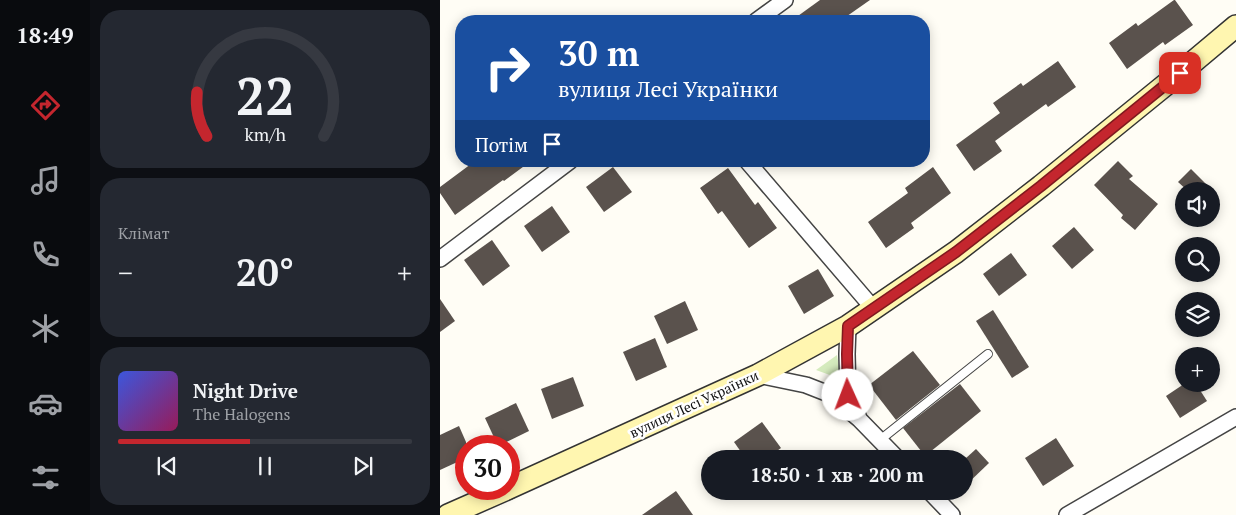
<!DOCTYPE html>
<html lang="uk">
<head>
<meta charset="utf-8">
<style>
	body { margin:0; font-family:"PT Serif",serif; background:#242831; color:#f1f3f6; height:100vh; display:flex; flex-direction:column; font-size:19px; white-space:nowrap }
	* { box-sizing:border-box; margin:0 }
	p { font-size:16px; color:#9ea1a6 }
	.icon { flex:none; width:28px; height:28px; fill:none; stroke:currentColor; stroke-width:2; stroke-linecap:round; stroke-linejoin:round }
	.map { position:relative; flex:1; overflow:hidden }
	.side { display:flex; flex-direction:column; gap:10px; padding:10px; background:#0d0f14; width:350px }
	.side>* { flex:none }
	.banner { position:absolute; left:15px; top:15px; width:475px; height:152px; border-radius:20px; box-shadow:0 2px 12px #0003; background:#1a4fa0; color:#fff; overflow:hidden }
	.buttons { position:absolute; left:735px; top:182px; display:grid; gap:10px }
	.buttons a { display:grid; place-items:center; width:45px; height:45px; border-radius:50%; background:#171b24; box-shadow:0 2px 12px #0003; font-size:25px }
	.speed { position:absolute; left:15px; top:435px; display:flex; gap:10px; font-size:25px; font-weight:700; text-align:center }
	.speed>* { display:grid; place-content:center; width:65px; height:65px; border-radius:50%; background:#171b24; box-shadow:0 2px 12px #0003; line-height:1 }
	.speed .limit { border:8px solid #d22; background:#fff; color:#111 }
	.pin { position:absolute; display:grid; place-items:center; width:42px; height:42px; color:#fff; margin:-21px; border-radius:10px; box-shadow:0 2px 8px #0006 }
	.me { position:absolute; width:55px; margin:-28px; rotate:358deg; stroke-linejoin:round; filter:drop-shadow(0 0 4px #0008) }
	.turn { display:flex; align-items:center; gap:18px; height:105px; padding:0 20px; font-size:22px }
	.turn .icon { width:65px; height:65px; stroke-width:2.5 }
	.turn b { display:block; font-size:35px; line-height:42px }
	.then { display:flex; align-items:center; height:48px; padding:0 20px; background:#0003; gap:10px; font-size:19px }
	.big { font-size:38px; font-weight:700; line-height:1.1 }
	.side .tile { flex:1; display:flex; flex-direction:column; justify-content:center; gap:8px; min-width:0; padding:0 18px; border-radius:20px; background:#242831 }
	.side .dial { align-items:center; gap:0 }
	.dial svg { height:130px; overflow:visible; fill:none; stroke:#363941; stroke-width:7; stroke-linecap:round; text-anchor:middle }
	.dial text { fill:#f1f3f6; stroke:none }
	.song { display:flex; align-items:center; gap:15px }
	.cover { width:60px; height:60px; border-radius:8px; background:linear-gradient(135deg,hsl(230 70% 55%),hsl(330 70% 35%)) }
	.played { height:5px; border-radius:2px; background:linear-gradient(90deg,#c4262e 45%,#363941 45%) }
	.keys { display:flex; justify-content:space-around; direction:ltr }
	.heat { display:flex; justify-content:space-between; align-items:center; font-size:28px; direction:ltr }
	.trip { position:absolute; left:261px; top:450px; width:272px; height:50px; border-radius:25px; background:#171b24; box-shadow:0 2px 12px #0003; font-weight:700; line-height:50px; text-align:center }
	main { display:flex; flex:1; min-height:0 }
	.menu { display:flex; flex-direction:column; width:90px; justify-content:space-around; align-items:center; background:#090b0e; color:#9ea1a6 }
	.menu .icon { width:35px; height:35px }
	.menu .on { color:#c4262e }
	.menu b { font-size:22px; color:#f1f3f6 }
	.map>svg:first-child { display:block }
	.green { fill:#d5ebbd }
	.building { fill:#5a524d }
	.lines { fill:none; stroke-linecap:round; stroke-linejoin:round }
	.service-casing { stroke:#444; stroke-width:10 }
	.minor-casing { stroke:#444; stroke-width:18 }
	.secondary-casing { stroke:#333; stroke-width:24 }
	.service { stroke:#fff; stroke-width:8 }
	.minor { stroke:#fff; stroke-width:15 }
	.secondary { stroke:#fff6b0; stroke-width:21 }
	.route-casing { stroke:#7f191e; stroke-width:12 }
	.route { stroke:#c4262e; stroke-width:9 }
	.labels { text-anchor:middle; stroke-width:5; stroke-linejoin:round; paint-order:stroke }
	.street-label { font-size:14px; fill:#111; stroke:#fff }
</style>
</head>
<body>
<main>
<nav class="menu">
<b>18:49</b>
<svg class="icon on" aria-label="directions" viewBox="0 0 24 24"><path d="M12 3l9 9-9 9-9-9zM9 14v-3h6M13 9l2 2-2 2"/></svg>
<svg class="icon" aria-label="music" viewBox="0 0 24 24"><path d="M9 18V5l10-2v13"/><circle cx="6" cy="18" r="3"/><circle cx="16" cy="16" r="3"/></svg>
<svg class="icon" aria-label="phone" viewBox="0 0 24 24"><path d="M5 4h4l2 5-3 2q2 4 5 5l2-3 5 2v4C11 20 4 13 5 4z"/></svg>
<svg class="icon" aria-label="climate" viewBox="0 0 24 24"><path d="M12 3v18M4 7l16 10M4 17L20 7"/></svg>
<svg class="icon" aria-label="car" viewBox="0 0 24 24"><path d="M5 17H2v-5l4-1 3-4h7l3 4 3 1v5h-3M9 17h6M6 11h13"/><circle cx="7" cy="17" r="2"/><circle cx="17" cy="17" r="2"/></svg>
<svg class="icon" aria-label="filters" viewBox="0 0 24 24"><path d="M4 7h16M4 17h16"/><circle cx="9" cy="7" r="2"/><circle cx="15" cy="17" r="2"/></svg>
</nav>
<section class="side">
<div class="tile dial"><svg viewBox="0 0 100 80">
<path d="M14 69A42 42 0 1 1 86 69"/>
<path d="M14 69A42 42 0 0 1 8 42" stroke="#c4262e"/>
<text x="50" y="56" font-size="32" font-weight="700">22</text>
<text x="50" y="72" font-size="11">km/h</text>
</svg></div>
<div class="tile"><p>Клімат</p>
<div class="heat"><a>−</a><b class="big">20°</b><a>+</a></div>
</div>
<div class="tile">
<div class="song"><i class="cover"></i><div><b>Night Drive</b><p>The Halogens</p></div></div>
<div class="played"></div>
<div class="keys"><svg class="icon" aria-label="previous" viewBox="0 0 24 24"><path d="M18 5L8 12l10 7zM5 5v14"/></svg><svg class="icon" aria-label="pause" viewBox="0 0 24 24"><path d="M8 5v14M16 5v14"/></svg><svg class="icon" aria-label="next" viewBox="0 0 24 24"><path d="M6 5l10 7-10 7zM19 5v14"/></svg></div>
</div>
</section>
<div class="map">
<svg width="796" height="515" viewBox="0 0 796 515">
	<rect width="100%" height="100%" fill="#fffdf5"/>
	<polygon class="green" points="397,355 400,373 398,378 376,370"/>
	<g class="building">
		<polygon points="380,0 430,0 400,21 351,21"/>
		<polygon points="734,0 735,0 753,25 725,45 723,42 687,69 669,43 696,23 698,26"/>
		<polygon points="618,61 636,87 608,107 606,104 555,141 562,151 534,171 516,145 560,113 553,103 581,83 583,86"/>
		<polygon points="35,161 91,161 64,181 63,180 15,215 0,193 0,187"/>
		<polygon points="678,161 693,176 689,179 718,204 695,230 681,218 683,215 654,185"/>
		<polygon points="173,167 192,192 164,212 146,187"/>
		<polygon points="493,167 511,193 471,223 474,228 446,248 428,222 468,193 465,188"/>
		<polygon points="288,168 315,205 318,202 337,228 309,248 282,211 278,214 260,188"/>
		<polygon points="751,169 773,191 748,191 738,182"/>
		<polygon points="112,206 130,232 102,252 84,226"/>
		<polygon points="634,227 654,250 632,269 612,246"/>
		<polygon points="52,240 70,266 43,286 24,260"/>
		<polygon points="571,253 587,275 559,296 543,274"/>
		<polygon points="378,269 394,296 364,314 348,286"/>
		<polygon points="0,299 15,321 0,332"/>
		<polygon points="245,301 258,330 227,344 214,316"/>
		<polygon points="553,310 589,367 572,378 536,321"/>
		<polygon points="215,338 227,367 196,381 183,352"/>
		<polygon points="473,351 500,385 456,420 429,385"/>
		<polygon points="133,377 144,406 112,419 101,389"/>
		<polygon points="520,384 541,411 485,456 463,428"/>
		<polygon points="744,384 756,384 767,401 740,418 726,396"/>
		<polygon points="76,403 89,431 58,446 45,418"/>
		<polygon points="322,422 341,448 326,459 306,459 294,442"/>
		<polygon points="19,426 26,442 26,458 0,470 0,435"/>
		<polygon points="616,438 634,466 603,486 585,458"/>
		<polygon points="536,449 549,463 525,486 525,459"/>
		<polygon points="236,491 253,515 202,515"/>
	</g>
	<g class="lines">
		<g class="service-casing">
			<polyline id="service" points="440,440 548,354"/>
		</g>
		<g class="minor-casing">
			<g id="minor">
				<polyline points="316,21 345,0"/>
				<polyline points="307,161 433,308"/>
				<polyline points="0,259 130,161"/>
				<polyline points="408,326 407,354 408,395 418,415"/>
				<polyline points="318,375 366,385 389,394 419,419 458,459"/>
				<polyline points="489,491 512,515"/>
				<polyline points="627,515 796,417"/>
			</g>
		</g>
		<g class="secondary-casing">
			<g id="secondary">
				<polyline points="69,488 318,375 408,326 516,252 601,186 740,73 796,26"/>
				<polyline points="8,515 67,489"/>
			</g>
		</g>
		<use href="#service" class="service"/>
		<use href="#minor" class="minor"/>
		<use href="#secondary" class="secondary"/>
	</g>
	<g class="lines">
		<g class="route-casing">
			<polyline id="route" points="408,395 407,354 408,326 516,252 601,186 740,73"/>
		</g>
		<use href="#route" class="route"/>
	</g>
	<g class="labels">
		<g class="street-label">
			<text transform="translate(254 404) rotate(-25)" y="5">вулиця Лесі Українки</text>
		</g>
	</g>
</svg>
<div class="buttons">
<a><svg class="icon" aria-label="sound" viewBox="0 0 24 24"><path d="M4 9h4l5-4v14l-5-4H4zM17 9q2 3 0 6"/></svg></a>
<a><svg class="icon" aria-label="search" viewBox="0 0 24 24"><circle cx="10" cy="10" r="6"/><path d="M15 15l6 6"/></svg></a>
<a><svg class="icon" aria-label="layers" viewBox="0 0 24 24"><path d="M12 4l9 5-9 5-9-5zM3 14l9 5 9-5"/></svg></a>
<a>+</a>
</div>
<div class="speed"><div class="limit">30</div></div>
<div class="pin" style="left:740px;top:73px;background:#d93025"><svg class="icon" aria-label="arrive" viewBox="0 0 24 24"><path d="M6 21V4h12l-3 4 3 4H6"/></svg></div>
<svg class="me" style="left:408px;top:395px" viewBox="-20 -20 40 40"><circle r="19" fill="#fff"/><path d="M0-13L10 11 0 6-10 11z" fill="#c4262e"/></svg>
<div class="trip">18:50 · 1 хв · 200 m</div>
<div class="banner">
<div class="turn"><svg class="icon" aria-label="right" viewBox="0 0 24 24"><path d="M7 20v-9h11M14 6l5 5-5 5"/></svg><div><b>30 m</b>вулиця Лесі Українки</div></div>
<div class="then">Потім<svg class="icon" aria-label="arrive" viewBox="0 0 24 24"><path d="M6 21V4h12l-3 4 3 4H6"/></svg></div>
</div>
</div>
</main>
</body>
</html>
